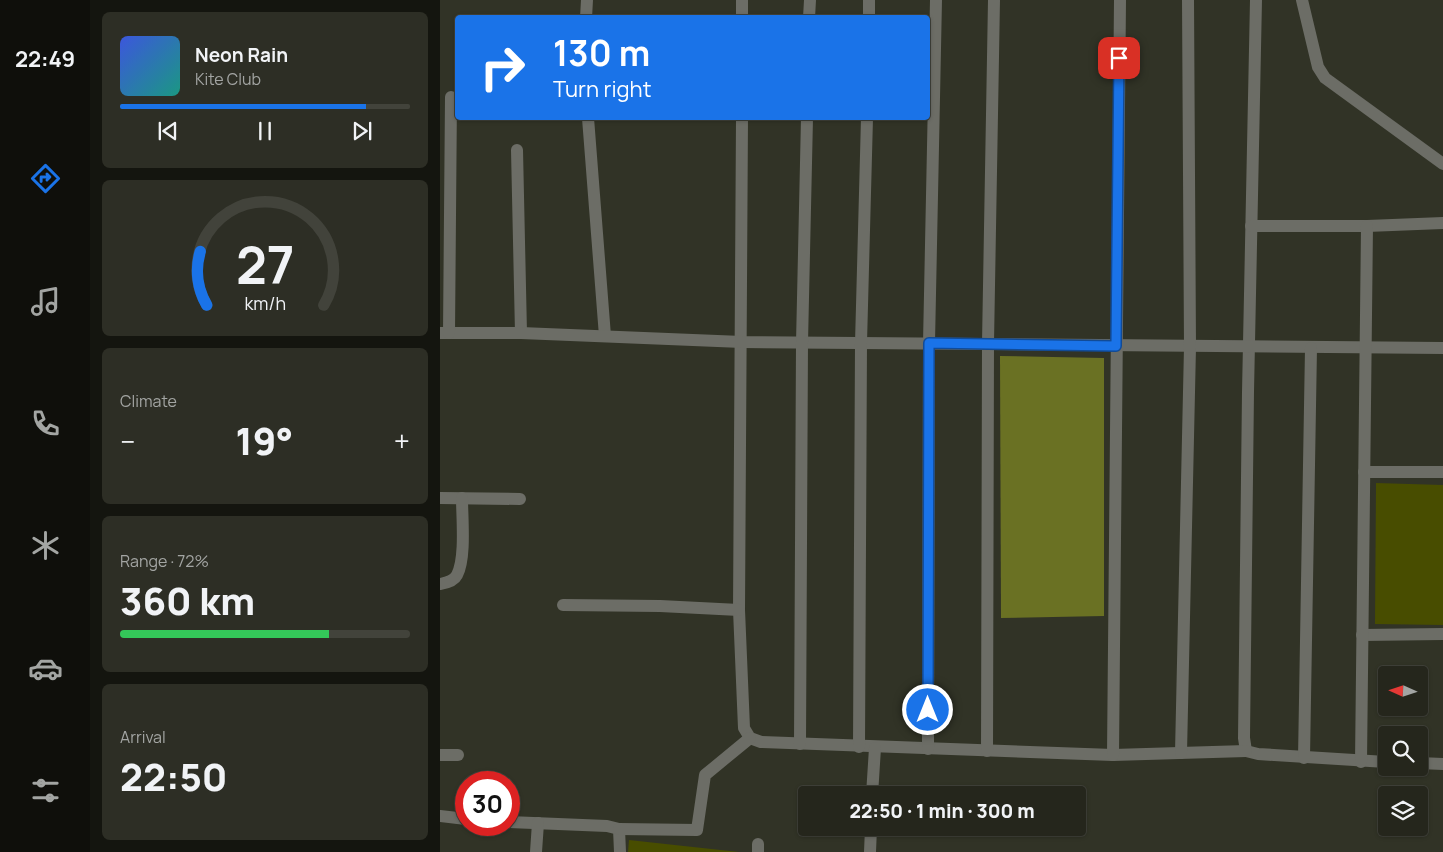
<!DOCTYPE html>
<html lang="en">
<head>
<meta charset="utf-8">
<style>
	body { margin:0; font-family:Manrope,sans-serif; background:#2d2e25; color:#f1f3f6; height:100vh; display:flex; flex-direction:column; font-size:19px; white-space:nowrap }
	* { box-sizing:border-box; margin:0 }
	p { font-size:16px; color:#a3a5a3 }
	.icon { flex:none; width:28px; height:28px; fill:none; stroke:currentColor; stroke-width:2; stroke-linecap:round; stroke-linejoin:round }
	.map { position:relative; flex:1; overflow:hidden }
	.sheet { display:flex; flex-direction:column; gap:12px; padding:12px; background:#14150f; width:350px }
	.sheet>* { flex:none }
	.banner { position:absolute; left:15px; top:15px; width:475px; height:105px; border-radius:5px; box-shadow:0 1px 4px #0004,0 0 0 1px #42433b; background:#1a73e8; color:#fff; overflow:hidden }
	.needle { width:32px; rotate:273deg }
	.controls { position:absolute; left:938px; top:666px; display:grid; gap:10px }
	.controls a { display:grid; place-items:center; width:50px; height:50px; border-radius:5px; background:#25261c; box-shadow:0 1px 4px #0004,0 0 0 1px #42433b; font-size:25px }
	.speed { position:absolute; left:15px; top:771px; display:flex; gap:10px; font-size:25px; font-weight:700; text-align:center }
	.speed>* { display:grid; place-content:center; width:65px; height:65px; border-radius:50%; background:#25261c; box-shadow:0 1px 4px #0004,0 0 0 1px #42433b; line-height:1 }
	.speed .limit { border:8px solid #d22; background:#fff; color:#111 }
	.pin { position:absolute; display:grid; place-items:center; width:42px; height:42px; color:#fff; margin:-21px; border-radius:10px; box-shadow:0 2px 8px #0006 }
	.me { position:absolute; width:55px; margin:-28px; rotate:0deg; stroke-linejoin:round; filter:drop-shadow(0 0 4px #0008) }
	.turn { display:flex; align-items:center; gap:18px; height:105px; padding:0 15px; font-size:22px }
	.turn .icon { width:65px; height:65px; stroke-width:2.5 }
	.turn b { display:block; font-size:35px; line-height:42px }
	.big { font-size:38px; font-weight:800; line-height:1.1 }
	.sheet .card { flex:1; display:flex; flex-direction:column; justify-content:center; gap:8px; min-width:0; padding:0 18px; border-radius:8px; background:#2d2e25 }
	.sheet .dial { align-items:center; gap:0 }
	.dial svg { height:130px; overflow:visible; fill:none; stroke:#42433b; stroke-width:7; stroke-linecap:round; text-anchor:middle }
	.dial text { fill:#f1f3f6; stroke:none }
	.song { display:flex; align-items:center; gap:15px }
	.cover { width:60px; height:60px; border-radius:8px; background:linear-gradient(135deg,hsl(230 70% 55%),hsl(170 70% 35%)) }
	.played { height:5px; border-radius:2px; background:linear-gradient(90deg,#1a73e8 85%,#42433b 85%) }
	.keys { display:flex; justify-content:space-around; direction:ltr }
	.heat { display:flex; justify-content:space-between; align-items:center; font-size:28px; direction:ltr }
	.charge { height:8px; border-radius:4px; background:linear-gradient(90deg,#34c759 72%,#42433b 0) }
	.trip { position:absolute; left:358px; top:786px; width:288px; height:50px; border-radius:5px; background:#25261c; box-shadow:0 1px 4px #0004,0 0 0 1px #42433b; font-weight:800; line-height:50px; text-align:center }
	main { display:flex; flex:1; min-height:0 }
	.dock { display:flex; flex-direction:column; width:90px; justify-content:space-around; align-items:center; background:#0f0f0b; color:#a3a5a3 }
	.dock .icon { width:35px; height:35px }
	.dock .selected { color:#1a73e8 }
	.dock b { font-size:22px; color:#f1f3f6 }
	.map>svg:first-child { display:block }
	.green { fill:#484d00 }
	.forest { fill:#6a7123 }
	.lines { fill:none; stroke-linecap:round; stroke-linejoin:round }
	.minor { stroke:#6c6d66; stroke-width:12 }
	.route-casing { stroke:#114b97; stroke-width:12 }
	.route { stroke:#1a73e8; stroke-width:9 }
</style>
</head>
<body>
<main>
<nav class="dock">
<b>22:49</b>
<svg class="icon selected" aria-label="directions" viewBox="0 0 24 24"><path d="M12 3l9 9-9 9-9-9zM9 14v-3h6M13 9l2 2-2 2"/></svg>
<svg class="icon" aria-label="music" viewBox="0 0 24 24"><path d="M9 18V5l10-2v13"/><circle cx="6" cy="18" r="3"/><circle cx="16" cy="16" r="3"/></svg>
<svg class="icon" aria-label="phone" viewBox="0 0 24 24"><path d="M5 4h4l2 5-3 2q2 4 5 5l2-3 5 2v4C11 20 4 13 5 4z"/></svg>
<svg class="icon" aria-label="climate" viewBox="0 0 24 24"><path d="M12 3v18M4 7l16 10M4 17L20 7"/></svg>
<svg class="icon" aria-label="car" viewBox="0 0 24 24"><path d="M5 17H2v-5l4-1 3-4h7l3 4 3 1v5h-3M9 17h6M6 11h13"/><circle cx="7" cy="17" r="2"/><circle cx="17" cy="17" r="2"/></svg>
<svg class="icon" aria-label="filters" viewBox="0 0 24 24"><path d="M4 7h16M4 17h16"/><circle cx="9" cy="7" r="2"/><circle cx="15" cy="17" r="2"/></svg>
</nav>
<section class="sheet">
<div class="card">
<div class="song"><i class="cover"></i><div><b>Neon Rain</b><p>Kite Club</p></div></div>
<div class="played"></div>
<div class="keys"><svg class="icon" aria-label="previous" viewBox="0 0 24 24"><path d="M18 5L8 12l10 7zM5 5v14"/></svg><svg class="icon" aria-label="pause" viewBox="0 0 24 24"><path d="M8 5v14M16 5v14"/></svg><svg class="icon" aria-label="next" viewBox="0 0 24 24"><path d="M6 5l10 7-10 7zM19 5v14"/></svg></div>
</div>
<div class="card dial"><svg viewBox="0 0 100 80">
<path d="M14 69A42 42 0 1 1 86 69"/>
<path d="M14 69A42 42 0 0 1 10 36" stroke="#1a73e8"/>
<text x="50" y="56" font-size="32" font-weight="700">27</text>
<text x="50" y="72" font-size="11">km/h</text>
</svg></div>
<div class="card"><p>Climate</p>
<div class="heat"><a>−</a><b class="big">19°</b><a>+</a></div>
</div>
<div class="card"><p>Range · 72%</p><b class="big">360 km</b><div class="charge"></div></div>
<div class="card"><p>Arrival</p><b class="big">22:50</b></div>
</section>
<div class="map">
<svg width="1003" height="852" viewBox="0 0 1003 852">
	<rect width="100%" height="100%" fill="#313326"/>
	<g class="green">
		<polygon points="936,483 1003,485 1003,625 935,624"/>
		<polygon points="189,840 299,852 188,852"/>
	</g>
	<polygon class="forest" points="560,356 664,358 664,616 561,618"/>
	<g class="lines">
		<g class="minor">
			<polyline points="816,0 808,392 804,738 806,751 818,754 946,762"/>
			<polyline points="862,0 878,67 885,78 1003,164"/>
			<polyline points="146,18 147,0"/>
			<polyline points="302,18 302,0"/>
			<polyline points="369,18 370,0"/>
			<polyline points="429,18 429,0"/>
			<polyline points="148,118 165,336"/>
			<polyline points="302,118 299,610 304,728 310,738 321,742 673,755 806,751"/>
			<polyline points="77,150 81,333"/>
			<polyline points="811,226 927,226 1003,223"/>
			<polyline points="0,333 81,333 302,342 1003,348"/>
			<polyline points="9,333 11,97"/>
			<polyline points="924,472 1003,472"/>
			<polyline points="0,498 80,499"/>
			<path d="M0,584C6,583 14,581 17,575C26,558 22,518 22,498"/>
			<polyline points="123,605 220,606 299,610"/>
			<polyline points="922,635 1003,634"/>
			<polyline points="360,744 362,343 367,118"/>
			<polyline points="419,747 421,343 427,118"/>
			<polyline points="488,749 489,343 496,0"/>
			<polyline points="547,751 548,343 554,0"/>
			<polyline points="741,753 750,347 748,0"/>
			<polyline points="0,755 18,755"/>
			<polyline points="673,755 680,0"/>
			<polyline points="864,758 871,348"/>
			<polyline points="921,762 927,226"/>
			<polyline points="979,763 1003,764"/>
			<polyline points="432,795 435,748"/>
			<polyline points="0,816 26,819"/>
			<polyline points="69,822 167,826 179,829 180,852"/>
			<polyline points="179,829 257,830 265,775 310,738"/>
			<polyline points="96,852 98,823"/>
			<polyline points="318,852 318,844"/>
			<polyline points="430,852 431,828"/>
		</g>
	</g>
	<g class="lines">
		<g class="route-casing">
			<polyline id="route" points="488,710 489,343 676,346 679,58"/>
		</g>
		<use href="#route" class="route"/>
	</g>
</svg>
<div class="controls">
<a><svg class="needle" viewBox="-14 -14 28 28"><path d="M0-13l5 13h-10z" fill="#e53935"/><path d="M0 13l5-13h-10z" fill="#a3a5a3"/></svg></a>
<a><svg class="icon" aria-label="search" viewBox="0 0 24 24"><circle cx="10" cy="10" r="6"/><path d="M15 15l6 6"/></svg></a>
<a><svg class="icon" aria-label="layers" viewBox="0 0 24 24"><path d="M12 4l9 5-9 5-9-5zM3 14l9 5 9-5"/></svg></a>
</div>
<div class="speed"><div class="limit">30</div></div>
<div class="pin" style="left:679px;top:58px;background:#d93025"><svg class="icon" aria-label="arrive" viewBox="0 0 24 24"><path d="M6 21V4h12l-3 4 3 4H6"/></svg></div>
<svg class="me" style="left:488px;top:710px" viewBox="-20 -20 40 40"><circle r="17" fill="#1a73e8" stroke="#fff" stroke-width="3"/><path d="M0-11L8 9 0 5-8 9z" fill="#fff"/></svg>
<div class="trip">22:50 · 1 min · 300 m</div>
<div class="banner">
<div class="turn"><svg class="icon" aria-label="right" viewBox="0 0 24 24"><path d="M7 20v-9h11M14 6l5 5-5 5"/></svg><div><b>130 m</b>Turn right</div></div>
</div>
</div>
</main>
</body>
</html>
